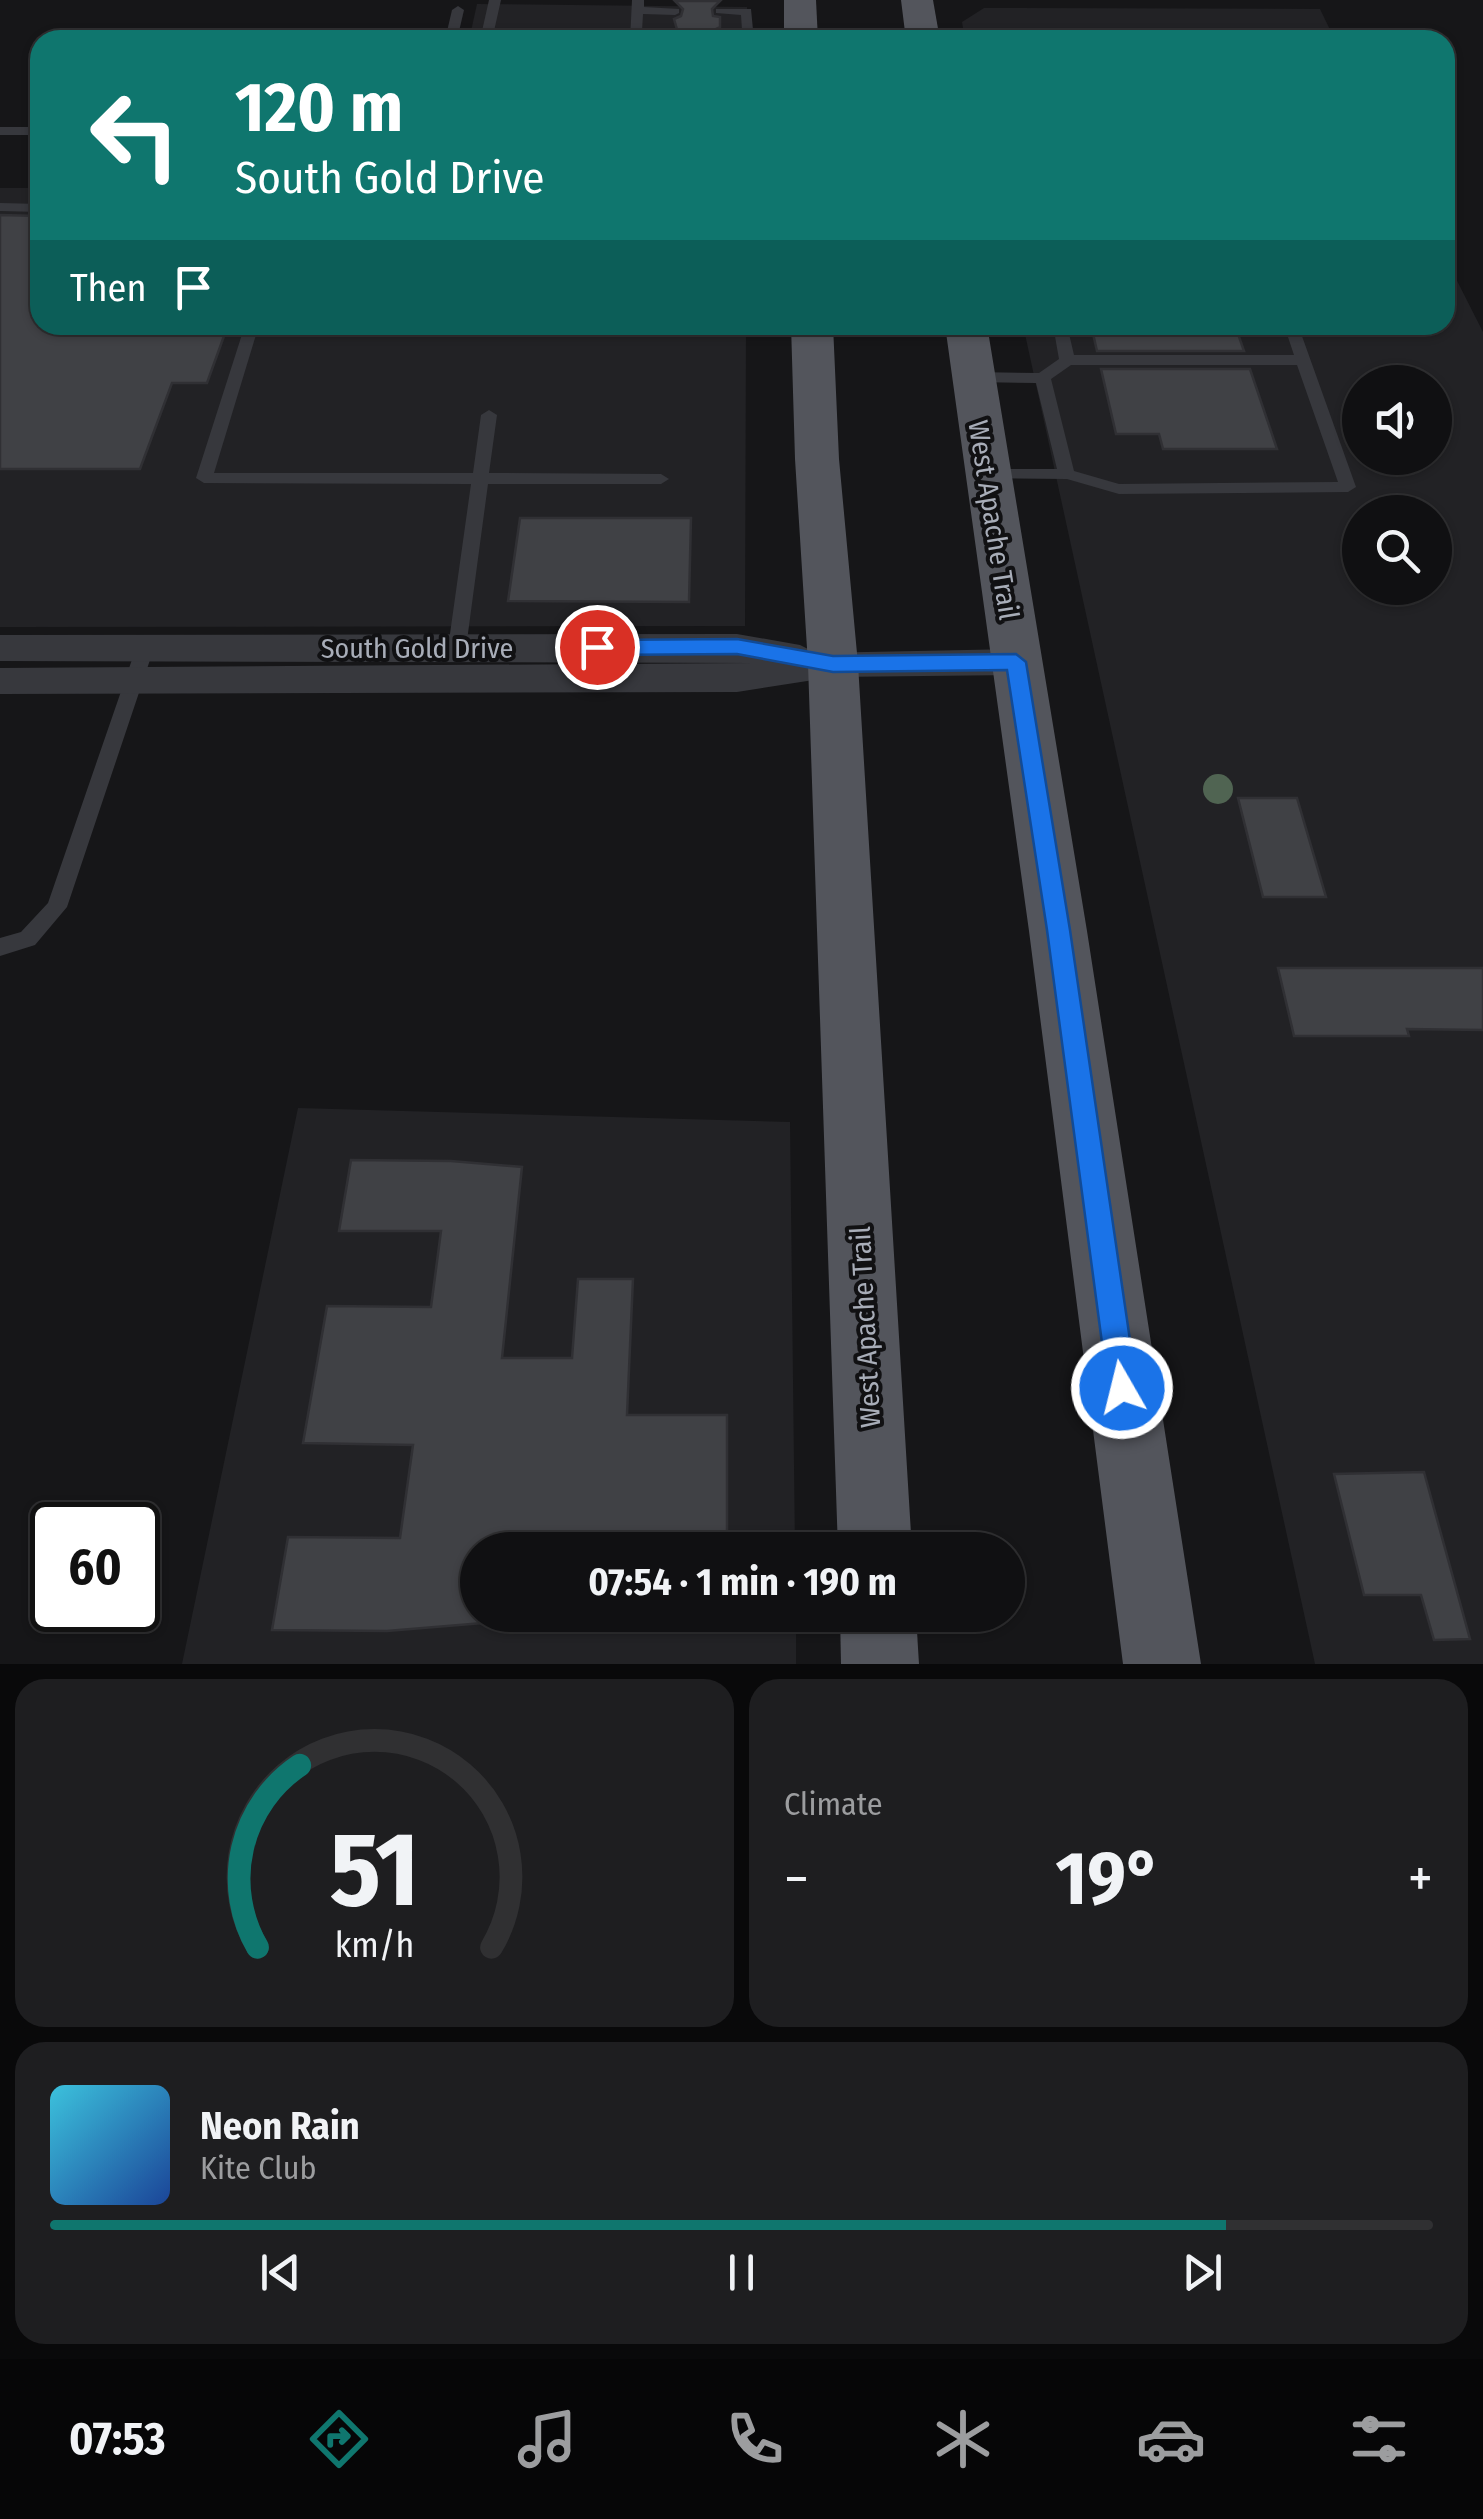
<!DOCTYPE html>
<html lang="en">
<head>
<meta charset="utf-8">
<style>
	body { margin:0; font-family:"Fira Sans Condensed",sans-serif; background:#1e1e20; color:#f1f3f6; height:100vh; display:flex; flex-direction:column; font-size:38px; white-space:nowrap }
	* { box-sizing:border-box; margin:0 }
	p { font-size:32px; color:#9c9d9f }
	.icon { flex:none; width:55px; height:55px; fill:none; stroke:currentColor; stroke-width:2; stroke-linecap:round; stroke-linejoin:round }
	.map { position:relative; height:1664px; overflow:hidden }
	.panel { display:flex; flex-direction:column; gap:15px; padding:15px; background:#09090a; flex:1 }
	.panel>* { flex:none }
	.banner { position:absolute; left:30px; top:30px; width:1425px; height:305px; border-radius:30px; box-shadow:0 2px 8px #0004,0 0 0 2px #303032; background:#0f766e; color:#fff; overflow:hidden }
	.controls { position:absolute; left:1342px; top:365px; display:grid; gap:20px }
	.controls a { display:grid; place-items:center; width:110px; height:110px; border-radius:50%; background:#101012; box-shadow:0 2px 8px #0004,0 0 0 2px #303032; font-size:50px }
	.speed { position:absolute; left:30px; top:1502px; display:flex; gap:20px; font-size:50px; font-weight:700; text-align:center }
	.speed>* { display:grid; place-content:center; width:130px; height:130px; border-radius:50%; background:#101012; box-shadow:0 2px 8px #0004,0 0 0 2px #303032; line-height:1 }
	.speed .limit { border:5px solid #111; border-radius:15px; background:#fff; color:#111 }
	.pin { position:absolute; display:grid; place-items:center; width:85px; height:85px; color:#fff; margin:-42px; border:5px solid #fff; border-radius:50%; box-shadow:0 2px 10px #0007 }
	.me { position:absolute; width:110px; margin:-55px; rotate:352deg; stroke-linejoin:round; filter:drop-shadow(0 0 8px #0008) }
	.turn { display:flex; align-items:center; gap:35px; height:210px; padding:0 40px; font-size:45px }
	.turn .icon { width:130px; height:130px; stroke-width:2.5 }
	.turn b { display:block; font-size:70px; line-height:85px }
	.then { display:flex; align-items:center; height:95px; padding:0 40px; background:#0003; gap:20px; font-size:38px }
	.big { font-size:75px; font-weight:700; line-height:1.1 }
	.panel .widget { flex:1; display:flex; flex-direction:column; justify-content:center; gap:15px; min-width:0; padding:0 35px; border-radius:30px; background:#1e1e20 }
	.panel .dial { align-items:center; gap:0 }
	.dial svg { height:260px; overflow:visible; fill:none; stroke:#303032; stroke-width:7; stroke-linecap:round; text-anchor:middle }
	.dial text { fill:#f1f3f6; stroke:none }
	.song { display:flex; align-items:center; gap:30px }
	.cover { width:120px; height:120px; border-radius:15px; background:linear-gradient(135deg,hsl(190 70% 55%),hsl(220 70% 35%)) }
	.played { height:10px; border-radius:5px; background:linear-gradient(90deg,#0f766e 85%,#303032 85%) }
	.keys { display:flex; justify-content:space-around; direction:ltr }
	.heat { display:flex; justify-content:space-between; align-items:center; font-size:55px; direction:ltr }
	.panel .tiles { flex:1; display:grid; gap:15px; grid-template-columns:1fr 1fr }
	.widget:last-child { grid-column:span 2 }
	.trip { position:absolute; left:460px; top:1532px; width:565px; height:100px; border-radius:50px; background:#101012; box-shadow:0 2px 8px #0004,0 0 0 2px #303032; font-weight:700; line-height:100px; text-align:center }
	.menu { display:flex; height:160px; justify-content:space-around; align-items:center; background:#060607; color:#9c9d9f }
	.menu .icon { width:70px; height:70px }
	.menu .active { color:#0f766e }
	.menu b { font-size:45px; color:#f1f3f6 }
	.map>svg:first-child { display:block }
	.built { fill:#222225; fill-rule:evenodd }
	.building { fill:#404145; stroke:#303034; stroke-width:2.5 }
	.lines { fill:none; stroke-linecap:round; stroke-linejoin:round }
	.service { fill:#37383d; fill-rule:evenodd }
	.minor { fill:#37383d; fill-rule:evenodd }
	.primary { fill:#53555c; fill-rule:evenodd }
	.tree { fill:#506452 }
	.route { fill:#1a73e8; stroke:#114b97; stroke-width:2.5 }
	.labels { text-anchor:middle; stroke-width:8; stroke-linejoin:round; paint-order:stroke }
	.street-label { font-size:28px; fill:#a8adb8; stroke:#111113 }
</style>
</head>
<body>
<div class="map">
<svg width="1483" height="1664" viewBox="0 0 1483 1664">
	<rect width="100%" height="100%" fill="#161618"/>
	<g class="built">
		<polygon points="477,4 747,7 747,40 469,40"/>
		<polygon points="984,8 1320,9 1335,40 965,40 962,22"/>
		<polygon points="0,188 40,188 40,325 746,325 745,626 0,627"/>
		<path d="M1445,257L1483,332V1664H1315L1023,325H1445ZM1360,382H1435V458H1360ZM1360,512H1435V588H1360Z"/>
		<polygon points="298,1108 790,1122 795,1550 478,1550 478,1615 796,1615 796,1664 182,1664"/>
	</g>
	<g class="building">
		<polygon points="675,1 720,1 712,9 713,16 720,17 720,27 712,31 714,40 680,40 674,19 681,16 683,9"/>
		<polygon points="0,215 40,216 40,325 228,325 207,383 172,383 140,469 0,469"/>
		<polygon points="1091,325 1235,325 1244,351 1097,351"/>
		<polygon points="1101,369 1250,369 1277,449 1163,449 1159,434 1116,434"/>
		<polygon points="520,518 691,518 689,602 508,601"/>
		<polygon points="1238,798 1297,798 1326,897 1263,897"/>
		<polygon points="1278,968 1483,968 1483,1030 1407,1029 1409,1036 1294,1036"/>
		<polygon points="351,1160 451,1161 522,1167 502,1358 572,1358 578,1279 633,1279 627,1415 727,1415 727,1550 478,1550 478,1615 619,1615 618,1627 542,1627 542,1618 387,1631 272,1630 288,1537 400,1538 413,1445 303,1443 327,1306 431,1307 441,1231 339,1231"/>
		<polygon points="1424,1472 1470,1639 1434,1640 1421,1595 1364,1595 1334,1474"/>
	</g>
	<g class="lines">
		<g class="service">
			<polygon points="489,0 501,0 492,40 480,40"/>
			<polygon points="632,0 644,0 644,7 679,9 679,13 675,15 643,14 642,31 673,31 677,32 677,38 630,40"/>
			<polygon points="458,6 464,10 457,40 445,40 452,10"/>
			<polygon points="716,9 751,9 754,40 716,37 716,31 742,30 741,15 716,13"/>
			<rect x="0" y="127" width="40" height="8"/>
			<polygon points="0,203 40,204 40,212 0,211"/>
			<polygon points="245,325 259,325 214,473 473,473 481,415 489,410 497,415 489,473 661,474 669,479 661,484 488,484 466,648 463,653 451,653 448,648 471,484 204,483 196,478"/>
			<path d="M1053,325H1067L1074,355H1294L1284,325H1298L1356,487L1348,492L1119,494L1067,479L982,478V470L988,469H1057L1036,383L973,382L965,377L973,372L1039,373L1059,359ZM1071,365H1297L1338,482L1119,484L1074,471L1051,379Z"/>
			<polygon points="145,642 154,648 67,907 35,945 0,956 0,938 21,932 48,903 136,648"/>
		</g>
		<polygon class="minor" points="737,634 800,645 816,653 1016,649 1029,653 1034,662 1029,671 1016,675 833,677 737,692 0,694 0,668 754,663 0,661 0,635"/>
		<g class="primary">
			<polygon points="784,0 816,0 818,40 784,40"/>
			<polygon points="901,0 933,0 940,40 906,40"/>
			<polygon points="791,325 833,325 839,459 858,664 912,1550 838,1550 808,664 795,459"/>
			<polygon points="945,325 987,325 1087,931 1201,1664 1123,1664 1029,931"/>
			<polygon points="840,1615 916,1615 919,1664 841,1664"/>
		</g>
	</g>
	<circle class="tree" cx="1218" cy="789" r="15"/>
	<polygon class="route" points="737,639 833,656 1016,654 1026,662 1070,930 1137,1388 1133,1398 1122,1403 1112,1398 1108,1388 1047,930 1007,670 833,672 737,654 597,655 586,647 597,640"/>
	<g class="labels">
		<g class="street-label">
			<text transform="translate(994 520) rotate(81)" y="10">West Apache Trail</text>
			<text x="417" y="658">South Gold Drive</text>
			<text transform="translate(865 1327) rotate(-93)" y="10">West Apache Trail</text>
		</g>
	</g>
</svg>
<div class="controls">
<a><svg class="icon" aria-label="sound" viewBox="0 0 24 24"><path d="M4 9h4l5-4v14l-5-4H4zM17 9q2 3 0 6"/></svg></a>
<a><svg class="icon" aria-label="search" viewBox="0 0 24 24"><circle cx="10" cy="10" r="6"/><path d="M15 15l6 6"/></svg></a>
</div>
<div class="speed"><div class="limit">60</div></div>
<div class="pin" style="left:597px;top:647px;background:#d93025"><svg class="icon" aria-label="arrive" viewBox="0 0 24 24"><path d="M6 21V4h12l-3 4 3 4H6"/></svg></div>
<svg class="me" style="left:1122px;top:1388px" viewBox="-20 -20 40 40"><circle r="17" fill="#1a73e8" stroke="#fff" stroke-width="3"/><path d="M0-11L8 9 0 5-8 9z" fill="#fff"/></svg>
<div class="trip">07:54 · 1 min · 190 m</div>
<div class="banner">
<div class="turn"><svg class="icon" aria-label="left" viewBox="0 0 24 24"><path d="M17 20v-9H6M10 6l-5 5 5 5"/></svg><div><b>120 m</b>South Gold Drive</div></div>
<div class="then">Then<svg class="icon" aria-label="arrive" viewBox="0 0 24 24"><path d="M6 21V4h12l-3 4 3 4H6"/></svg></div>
</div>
</div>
<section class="panel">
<div class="tiles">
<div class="widget dial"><svg viewBox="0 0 100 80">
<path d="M14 69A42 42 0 1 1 86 69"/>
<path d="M14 69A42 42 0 0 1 27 13" stroke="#0f766e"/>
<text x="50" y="56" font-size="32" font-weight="700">51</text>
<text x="50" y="72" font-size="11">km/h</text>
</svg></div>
<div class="widget"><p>Climate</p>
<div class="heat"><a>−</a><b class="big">19°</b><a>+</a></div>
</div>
<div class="widget">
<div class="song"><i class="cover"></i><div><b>Neon Rain</b><p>Kite Club</p></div></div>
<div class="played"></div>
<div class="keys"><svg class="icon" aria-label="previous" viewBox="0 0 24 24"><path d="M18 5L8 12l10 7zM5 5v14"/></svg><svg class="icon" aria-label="pause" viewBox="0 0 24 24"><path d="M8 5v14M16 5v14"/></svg><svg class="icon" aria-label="next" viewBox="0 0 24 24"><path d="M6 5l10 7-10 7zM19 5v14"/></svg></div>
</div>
</div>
</section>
<nav class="menu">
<b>07:53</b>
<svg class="icon active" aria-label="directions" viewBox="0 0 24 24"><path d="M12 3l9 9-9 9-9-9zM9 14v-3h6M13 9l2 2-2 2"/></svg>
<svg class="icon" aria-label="music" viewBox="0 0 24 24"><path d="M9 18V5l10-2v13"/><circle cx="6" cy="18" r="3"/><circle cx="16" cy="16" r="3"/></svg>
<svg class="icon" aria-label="phone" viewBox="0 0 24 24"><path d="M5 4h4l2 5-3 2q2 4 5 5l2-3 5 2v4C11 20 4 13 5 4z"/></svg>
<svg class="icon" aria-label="climate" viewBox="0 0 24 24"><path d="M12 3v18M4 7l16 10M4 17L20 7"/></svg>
<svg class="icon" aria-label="car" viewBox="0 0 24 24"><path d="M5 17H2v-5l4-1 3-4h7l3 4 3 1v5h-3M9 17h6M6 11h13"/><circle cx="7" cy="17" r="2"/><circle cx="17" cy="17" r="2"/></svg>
<svg class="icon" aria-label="filters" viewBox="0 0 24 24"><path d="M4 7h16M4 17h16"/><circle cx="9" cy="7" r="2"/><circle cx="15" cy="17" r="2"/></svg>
</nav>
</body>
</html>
